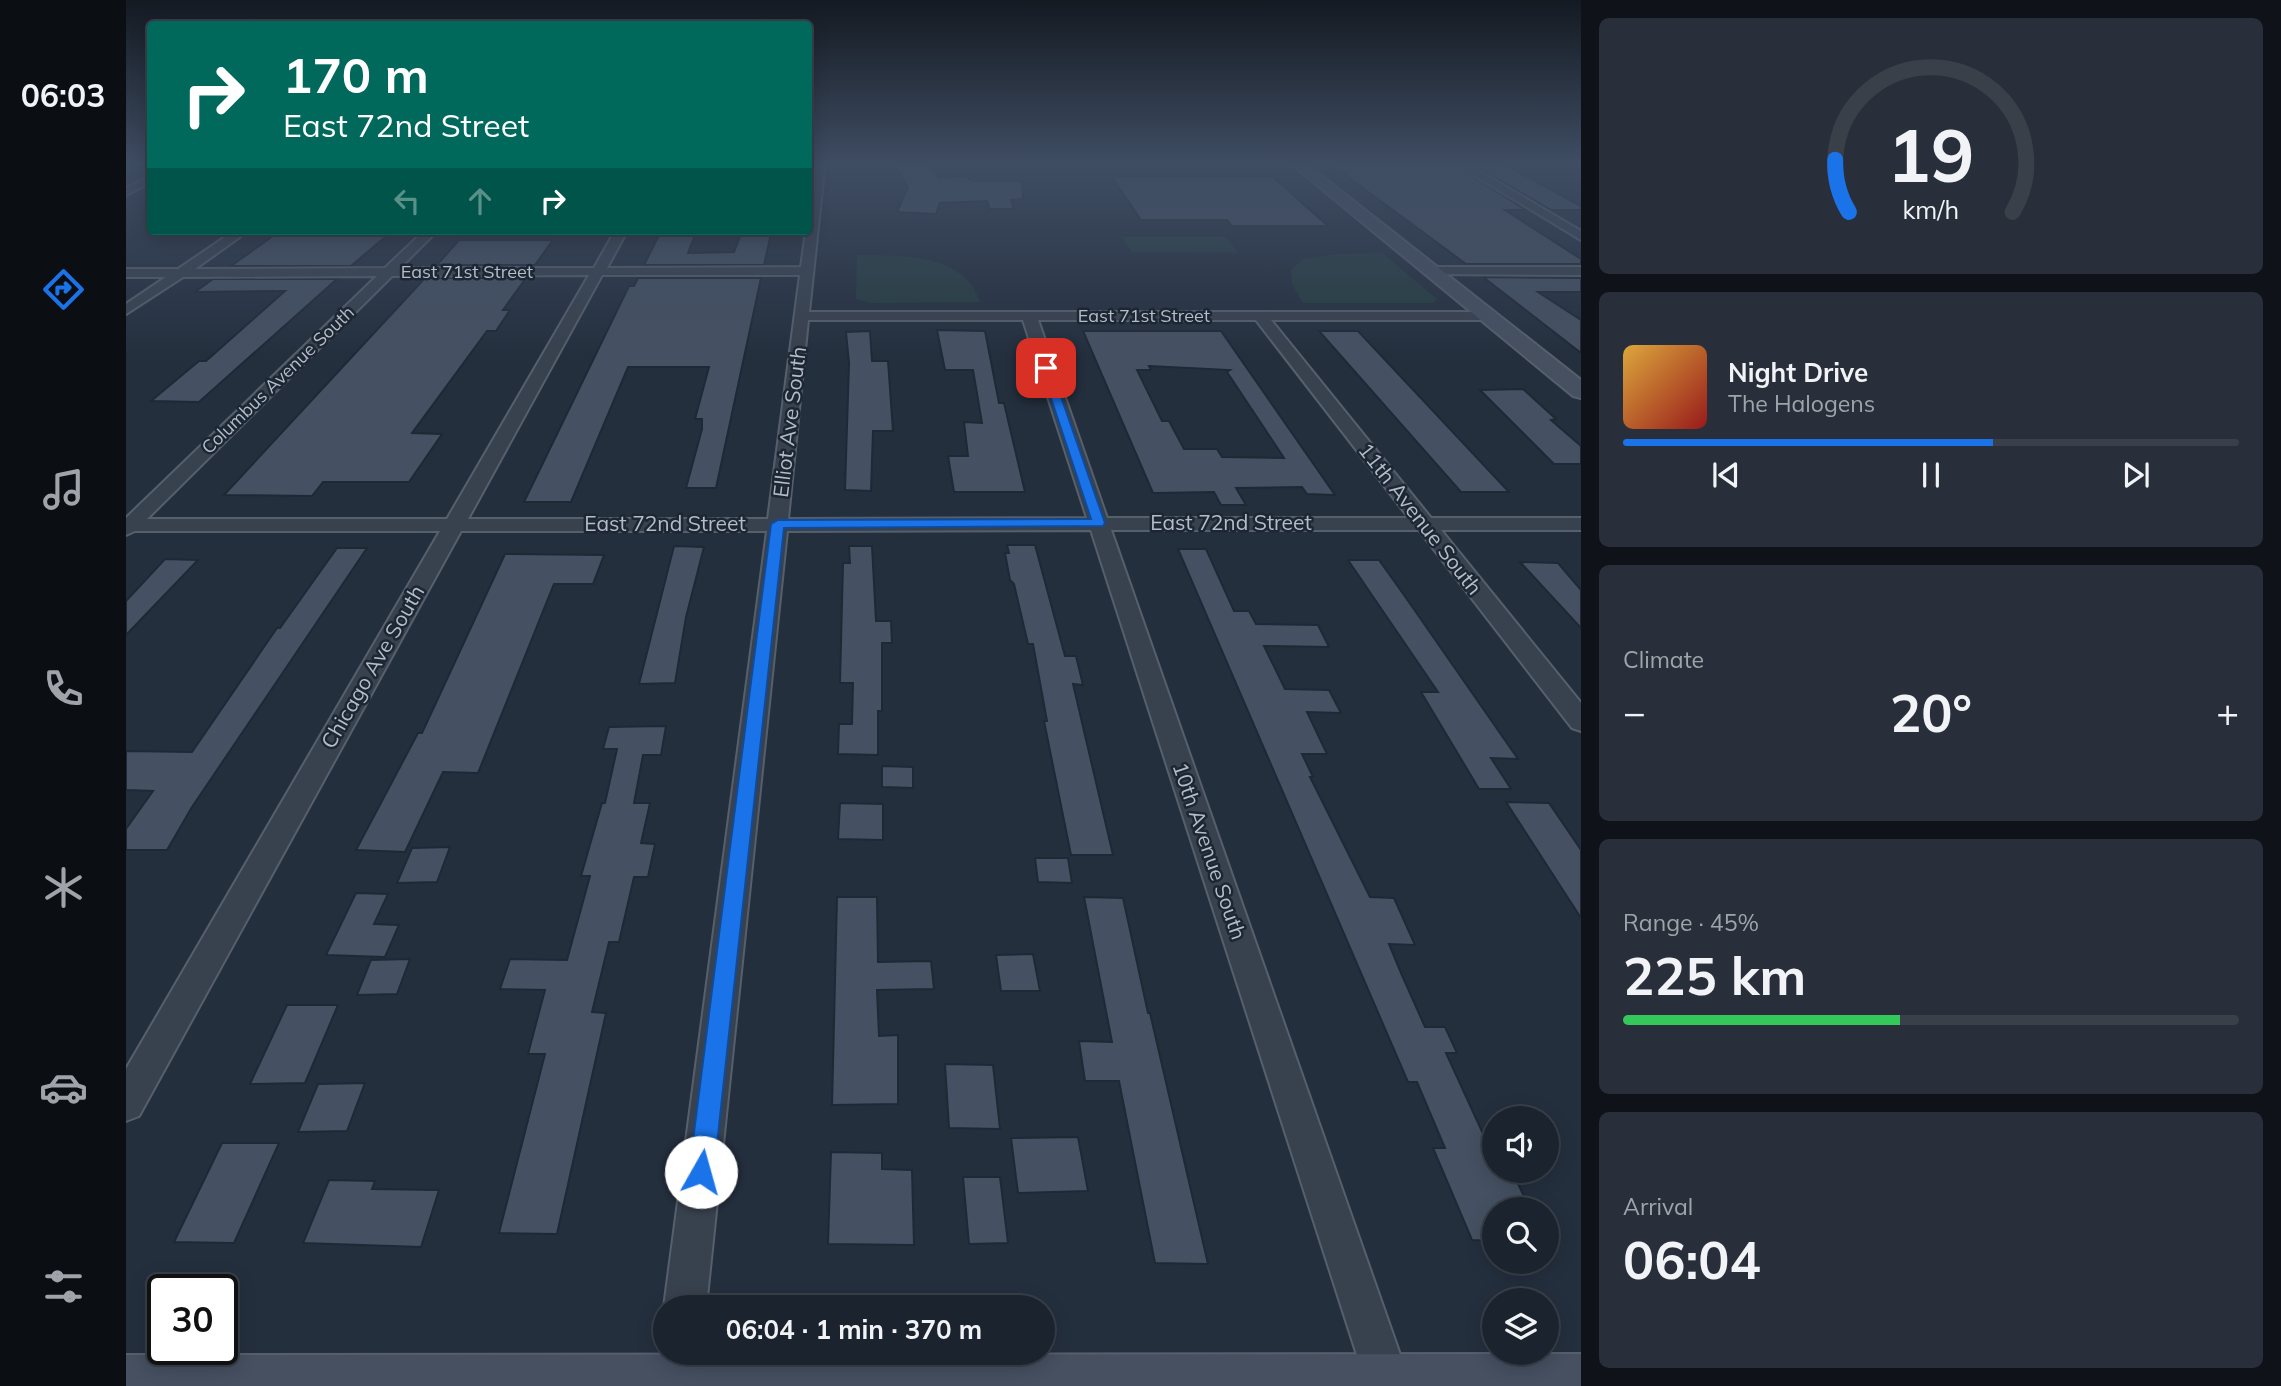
<!DOCTYPE html>
<html lang="en">
<head>
<meta charset="utf-8">
<style>
	body { margin:0; font-family:Mulish,sans-serif; background:#282f3a; color:#f1f3f6; height:100vh; display:flex; flex-direction:column; font-size:26px; white-space:nowrap }
	* { box-sizing:border-box; margin:0 }
	p { font-size:23px; color:#a0a4aa }
	.icon { flex:none; width:38px; height:38px; fill:none; stroke:currentColor; stroke-width:2; stroke-linecap:round; stroke-linejoin:round }
	.map { position:relative; flex:1; overflow:hidden }
	.side { display:flex; flex-direction:column; gap:18px; padding:18px; background:#0f1319; width:700px }
	.side>* { flex:none }
	.top-card { position:absolute; left:21px; top:21px; width:665px; height:214px; border-radius:7px; box-shadow:0 4px 18px #0003,0 0 0 2px #39404a; background:#00695c; color:#fff; overflow:hidden }
	.tools { position:absolute; left:1356px; top:1106px; display:grid; gap:14px }
	.tools a { display:grid; place-items:center; width:77px; height:77px; border-radius:50%; background:#1b232e; box-shadow:0 4px 18px #0003,0 0 0 2px #39404a; font-size:35px }
	.speed { position:absolute; left:21px; top:1274px; display:flex; gap:14px; font-size:35px; font-weight:700; text-align:center }
	.speed>* { display:grid; place-content:center; width:91px; height:91px; border-radius:50%; background:#1b232e; box-shadow:0 4px 18px #0003,0 0 0 2px #39404a; line-height:1 }
	.speed .limit { border:4px solid #111; border-radius:10px; background:#fff; color:#111 }
	.pin { position:absolute; display:grid; place-items:center; width:60px; height:60px; color:#fff; margin:-30px; border-radius:14px; box-shadow:0 4px 10px #0006 }
	.me { position:absolute; width:77px; margin:-38px; rotate:7deg; stroke-linejoin:round; filter:drop-shadow(0 0 5px #0008) }
	.turn { display:flex; align-items:center; gap:24px; height:147px; padding:0 21px; font-size:32px }
	.turn .icon { width:91px; height:91px; stroke-width:2.5 }
	.turn b { display:block; font-size:49px; line-height:60px }
	.lanes { display:flex; align-items:center; height:66px; padding:0 21px; background:#0003; justify-content:center; gap:35px; direction:ltr }
	.lanes .off { opacity:.35 }
	.big { font-size:52px; font-weight:700; line-height:1.1 }
	.side .widget { flex:1; display:flex; flex-direction:column; justify-content:center; gap:10px; min-width:0; padding:0 24px; border-radius:10px; background:#282f3a }
	.side .dial { align-items:center; gap:0 }
	.dial svg { height:182px; overflow:visible; fill:none; stroke:#39404a; stroke-width:7; stroke-linecap:round; text-anchor:middle }
	.dial text { fill:#f1f3f6; stroke:none }
	.song { display:flex; align-items:center; gap:21px }
	.cover { width:84px; height:84px; border-radius:10px; background:linear-gradient(135deg,hsl(40 70% 55%),hsl(0 70% 35%)) }
	.played { height:7px; border-radius:4px; background:linear-gradient(90deg,#1a73e8 60%,#39404a 60%) }
	.keys { display:flex; justify-content:space-around; direction:ltr }
	.heat { display:flex; justify-content:space-between; align-items:center; font-size:38px; direction:ltr }
	.charge { height:10px; border-radius:5px; background:linear-gradient(90deg,#34c759 45%,#39404a 0) }
	.trip { position:absolute; left:527px; top:1295px; width:402px; height:70px; border-radius:35px; background:#1b232e; box-shadow:0 4px 18px #0003,0 0 0 2px #39404a; font-weight:700; line-height:70px; text-align:center }
	main { display:flex; flex:1; min-height:0 }
	.menu { display:flex; flex-direction:column; width:126px; justify-content:space-around; align-items:center; background:#0b0e12; color:#a0a4aa }
	.menu .icon { width:49px; height:49px }
	.menu .on { color:#1a73e8 }
	.menu b { font-size:32px; color:#f1f3f6 }
	.map>svg:first-child { display:block }
	.green { fill:#263c3f }
	.building { fill:#455162; stroke:#1f2835; stroke-width:2; fill-rule:evenodd }
	.lines { fill:none; stroke-linecap:round; stroke-linejoin:round }
	.street-casing { stroke:#565f6c; stroke-width:4 }
	.secondary-casing { stroke:#565f6c; stroke-width:4 }
	.street { fill:#38414e; fill-rule:evenodd }
	.secondary { fill:#465061; fill-rule:evenodd }
	.route { fill:#1a73e8; stroke:#114b97; stroke-width:2 }
	.labels { text-anchor:middle; stroke-width:5; stroke-linejoin:round; paint-order:stroke }
	.far-street-label { font-size:18px; fill:#b4bcc9; stroke:#1d2633 }
	.street-label { font-size:21px; fill:#b4bcc9; stroke:#1d2633 }
</style>
</head>
<body>
<main>
<nav class="menu">
<b>06:03</b>
<svg class="icon on" aria-label="directions" viewBox="0 0 24 24"><path d="M12 3l9 9-9 9-9-9zM9 14v-3h6M13 9l2 2-2 2"/></svg>
<svg class="icon" aria-label="music" viewBox="0 0 24 24"><path d="M9 18V5l10-2v13"/><circle cx="6" cy="18" r="3"/><circle cx="16" cy="16" r="3"/></svg>
<svg class="icon" aria-label="phone" viewBox="0 0 24 24"><path d="M5 4h4l2 5-3 2q2 4 5 5l2-3 5 2v4C11 20 4 13 5 4z"/></svg>
<svg class="icon" aria-label="climate" viewBox="0 0 24 24"><path d="M12 3v18M4 7l16 10M4 17L20 7"/></svg>
<svg class="icon" aria-label="car" viewBox="0 0 24 24"><path d="M5 17H2v-5l4-1 3-4h7l3 4 3 1v5h-3M9 17h6M6 11h13"/><circle cx="7" cy="17" r="2"/><circle cx="17" cy="17" r="2"/></svg>
<svg class="icon" aria-label="filters" viewBox="0 0 24 24"><path d="M4 7h16M4 17h16"/><circle cx="9" cy="7" r="2"/><circle cx="15" cy="17" r="2"/></svg>
</nav>
<div class="map">
<svg width="1455" height="1386" viewBox="0 0 1455 1386">
	<rect width="100%" height="100%" fill="#242f3e"/>
	<g class="green">
		<polygon points="996,237 1099,237 1113,253 1006,252"/>
		<polygon points="1256,253 1311,299 1307,303 1177,303 1166,284 1165,270 1177,259 1212,254"/>
		<path d="M731,255C776,256 838,252 854,302L744,303L730,299Z"/>
	</g>
	<g class="building">
		<polygon points="801,162 813,178 841,176 845,181 896,181 897,199 885,200 888,209 864,209 861,201 814,203 810,214 771,212 782,187 767,164"/>
		<polygon points="1202,162 1323,162 1400,210 1379,210 1455,259 1455,264 1340,264"/>
		<polygon points="1343,162 1374,162 1455,206 1455,210 1425,210"/>
		<polygon points="986,177 1147,177 1202,226 1106,226 1101,220 1015,220"/>
		<polygon points="154,231 236,231 232,234 264,233 225,266 105,266"/>
		<polygon points="534,233 570,233 562,253 608,252 615,234 645,234 638,265 518,265"/>
		<polygon points="333,240 427,240 409,265 311,265"/>
		<polygon points="1357,277 1455,278 1455,292 1412,292 1455,320 1455,353"/>
		<polygon points="299,278 400,278 377,310 384,310 370,331 361,331 286,433 316,434 283,482 197,482 186,496 98,495"/>
		<polygon points="512,278 635,278 590,488 560,488 576,429 576,419 569,419 583,367 502,367 445,502 398,502 503,286 508,286"/>
		<polygon points="87,279 211,279 73,402 25,401 73,361 80,361 159,291 69,292"/>
		<polygon points="811,330 859,331 873,403 878,403 899,492 828,492 822,456 842,456 838,422 856,423 847,370 819,370"/>
		<polygon points="744,331 746,361 762,361 767,431 747,431 745,491 719,490 723,363 720,332"/>
		<path d="M957,331H1095L1209,495L1181,494L1176,487L1110,488L1120,505H1095L1088,492L1027,493ZM1023,366L1104,370L1101,372L1158,458L1096,457L1091,449H1058L1043,421H1036L1011,370H1025Z"/>
		<polygon points="1193,331 1232,331 1383,492 1335,492"/>
		<polygon points="1397,389 1430,419 1425,420 1455,446 1455,464 1428,464 1354,390"/>
		<polygon points="881,545 909,545 939,656 950,656 957,685 947,684 987,855 945,855 918,721 921,721 907,644 902,644 888,584 884,580 879,553 883,553"/>
		<polygon points="548,546 578,547 560,617 549,683 513,684"/>
		<polygon points="723,546 746,546 750,621 765,621 766,643 756,643 756,711 752,711 752,755 712,754 713,724 726,724 727,683 714,683 717,563 724,563"/>
		<polygon points="211,548 241,548 66,807 41,850 0,850 0,829 27,791 0,790 0,751 66,752 151,628 154,628"/>
		<polygon points="1052,549 1080,549 1108,611 1123,611 1130,624 1192,625 1203,647 1138,646 1159,689 1203,690 1215,713 1181,712 1201,754 1176,754 1187,777 1184,777 1244,897 1268,898 1289,945 1263,944 1275,973 1299,1027 1319,1027 1331,1053 1320,1053 1364,1149 1368,1149 1368,1171 1386,1171 1404,1209 1368,1209 1368,1241 1346,1240 1307,1148 1319,1148 1291,1082 1282,1082"/>
		<polygon points="379,554 478,555 467,584 428,584 352,773 317,772 279,852 230,850 292,733 296,733"/>
		<polygon points="39,559 72,560 0,635 0,601"/>
		<polygon points="1222,560 1253,560 1278,595 1392,759 1365,758 1385,789 1353,789 1295,692 1312,692"/>
		<polygon points="1394,562 1432,563 1455,590 1455,628"/>
		<polygon points="540,726 535,755 517,755 508,803 524,803 515,843 529,844 522,877 508,877 493,942 483,942 466,1012 480,1013 431,1234 373,1233 419,1054 402,1054 419,990 374,989 384,959 441,960 464,876 455,876 476,803 479,803 491,749 477,749 483,727"/>
		<polygon points="756,766 787,767 787,788 756,787"/>
		<polygon points="1380,802 1423,803 1455,850 1455,918"/>
		<polygon points="714,803 757,804 757,840 712,839"/>
		<polygon points="324,847 311,882 271,883 286,848"/>
		<polygon points="909,858 942,858 946,883 912,882"/>
		<polygon points="230,893 262,894 248,924 273,925 259,957 200,955"/>
		<polygon points="711,897 751,897 752,962 805,961 808,989 751,990 753,1036 772,1035 772,1104 706,1105"/>
		<polygon points="958,897 997,898 1022,1013 1024,1013 1082,1264 1029,1263 993,1081 959,1081 953,1041 986,1042"/>
		<polygon points="907,954 914,991 875,991 870,955"/>
		<polygon points="284,959 271,994 231,995 245,960"/>
		<polygon points="161,1005 212,1005 179,1083 124,1084"/>
		<polygon points="819,1064 867,1065 874,1129 823,1128"/>
		<polygon points="239,1083 221,1131 172,1132 192,1084"/>
		<polygon points="952,1137 962,1191 892,1193 885,1138"/>
		<polygon points="96,1143 153,1143 108,1243 48,1242"/>
		<polygon points="705,1152 756,1153 756,1169 786,1170 788,1245 702,1244"/>
		<polygon points="837,1177 874,1177 882,1243 843,1244"/>
		<polygon points="203,1180 249,1181 246,1189 313,1190 295,1247 177,1243"/>
	</g>
	<g class="lines">
		<g class="street-casing">
			<g id="street">
				<path d="M689,162H699L683,312H1361L1368,316L1361,320H1145L1305,518H1455V530H1315L1455,703V731L1446,728L1293,530H985L1285,1386H1241L965,530L661,531L580,1307H538L641,531H335L13,1116L0,1121V1069L314,531H9L0,535V518L251,276L57,277L0,314V304L40,277H0V269H52L108,231H122L69,269L259,268L298,231H311L274,268H468L489,231H501L481,268L675,267L680,231H682ZM463,275L321,519H21L266,276ZM476,275H674L642,519H342ZM682,320H897L961,518L662,519ZM912,320H1130L1283,518H981Z"/>
				<polygon points="1326,162 1338,162 1455,231 1455,240"/>
				<polygon points="24,176 24,183 0,195 0,188"/>
				<polygon points="1305,267 1455,267 1455,275 1300,274 1299,271"/>
			</g>
		</g>
		<g class="secondary-casing">
			<g id="secondary">
				<polygon points="1163,162 1178,162 1455,380 1455,398 1447,396"/>
				<polygon points="1455,1354 1455,1386 0,1386 0,1355"/>
			</g>
		</g>
		<use href="#street" class="street"/>
		<use href="#secondary" class="secondary"/>
	</g>
	<linearGradient id="sky" x2="0" y2="1"><stop stop-color="#141a22"/><stop offset="0.46" stop-color="#3f4d63"/><stop offset="1" stop-color="#3f4d63" stop-opacity="0"/></linearGradient>
	<rect width="1455" height="356" fill="url(#sky)"/>
	<polygon class="route" points="920,364 925,368 979,523 977,526 658,528 588,1172 584,1181 575,1184 567,1181 563,1172 645,524 652,520 965,519 915,368"/>
	<g class="labels">
		<g class="far-street-label">
			<text x="341" y="278">East 71st Street</text>
			<text x="1018" y="322">East 71st Street</text>
			<text transform="translate(152 380) rotate(-44)" y="6">Columbus Avenue South</text>
		</g>
		<g class="street-label">
			<text transform="translate(664 422) rotate(-83)" y="7">Elliot Ave South</text>
			<text transform="translate(1294 519) rotate(52)" y="7">11th Avenue South</text>
			<text x="1105" y="530">East 72nd Street</text>
			<text x="539" y="531">East 72nd Street</text>
			<text transform="translate(247 667) rotate(-60)" y="7">Chicago Ave South</text>
			<text transform="translate(1083 851) rotate(71)" y="7">10th Avenue South</text>
		</g>
	</g>
</svg>
<div class="tools">
<a><svg class="icon" aria-label="sound" viewBox="0 0 24 24"><path d="M4 9h4l5-4v14l-5-4H4zM17 9q2 3 0 6"/></svg></a>
<a><svg class="icon" aria-label="search" viewBox="0 0 24 24"><circle cx="10" cy="10" r="6"/><path d="M15 15l6 6"/></svg></a>
<a><svg class="icon" aria-label="layers" viewBox="0 0 24 24"><path d="M12 4l9 5-9 5-9-5zM3 14l9 5 9-5"/></svg></a>
</div>
<div class="speed"><div class="limit">30</div></div>
<div class="pin" style="left:920px;top:368px;background:#d93025"><svg class="icon" aria-label="arrive" viewBox="0 0 24 24"><path d="M6 21V4h12l-3 4 3 4H6"/></svg></div>
<svg class="me" style="left:575px;top:1172px" viewBox="-20 -20 40 40"><circle r="19" fill="#fff"/><path d="M0-13L10 11 0 6-10 11z" fill="#1a73e8"/></svg>
<div class="trip">06:04 · 1 min · 370 m</div>
<div class="top-card">
<div class="turn"><svg class="icon" aria-label="right" viewBox="0 0 24 24"><path d="M7 20v-9h11M14 6l5 5-5 5"/></svg><div><b>170 m</b>East 72nd Street</div></div>
<div class="lanes"><svg class="icon off" aria-label="left" viewBox="0 0 24 24"><path d="M17 20v-9H6M10 6l-5 5 5 5"/></svg><svg class="icon off" aria-label="ahead" viewBox="0 0 24 24"><path d="M12 20V5M6 11l6-6 6 6"/></svg><svg class="icon" aria-label="right" viewBox="0 0 24 24"><path d="M7 20v-9h11M14 6l5 5-5 5"/></svg></div>
</div>
</div>
<section class="side">
<div class="widget dial"><svg viewBox="0 0 100 80">
<path d="M14 69A42 42 0 1 1 86 69"/>
<path d="M14 69A42 42 0 0 1 8 46" stroke="#1a73e8"/>
<text x="50" y="56" font-size="32" font-weight="700">19</text>
<text x="50" y="72" font-size="11">km/h</text>
</svg></div>
<div class="widget">
<div class="song"><i class="cover"></i><div><b>Night Drive</b><p>The Halogens</p></div></div>
<div class="played"></div>
<div class="keys"><svg class="icon" aria-label="previous" viewBox="0 0 24 24"><path d="M18 5L8 12l10 7zM5 5v14"/></svg><svg class="icon" aria-label="pause" viewBox="0 0 24 24"><path d="M8 5v14M16 5v14"/></svg><svg class="icon" aria-label="next" viewBox="0 0 24 24"><path d="M6 5l10 7-10 7zM19 5v14"/></svg></div>
</div>
<div class="widget"><p>Climate</p>
<div class="heat"><a>−</a><b class="big">20°</b><a>+</a></div>
</div>
<div class="widget"><p>Range · 45%</p><b class="big">225 km</b><div class="charge"></div></div>
<div class="widget"><p>Arrival</p><b class="big">06:04</b></div>
</section>
</main>
</body>
</html>
